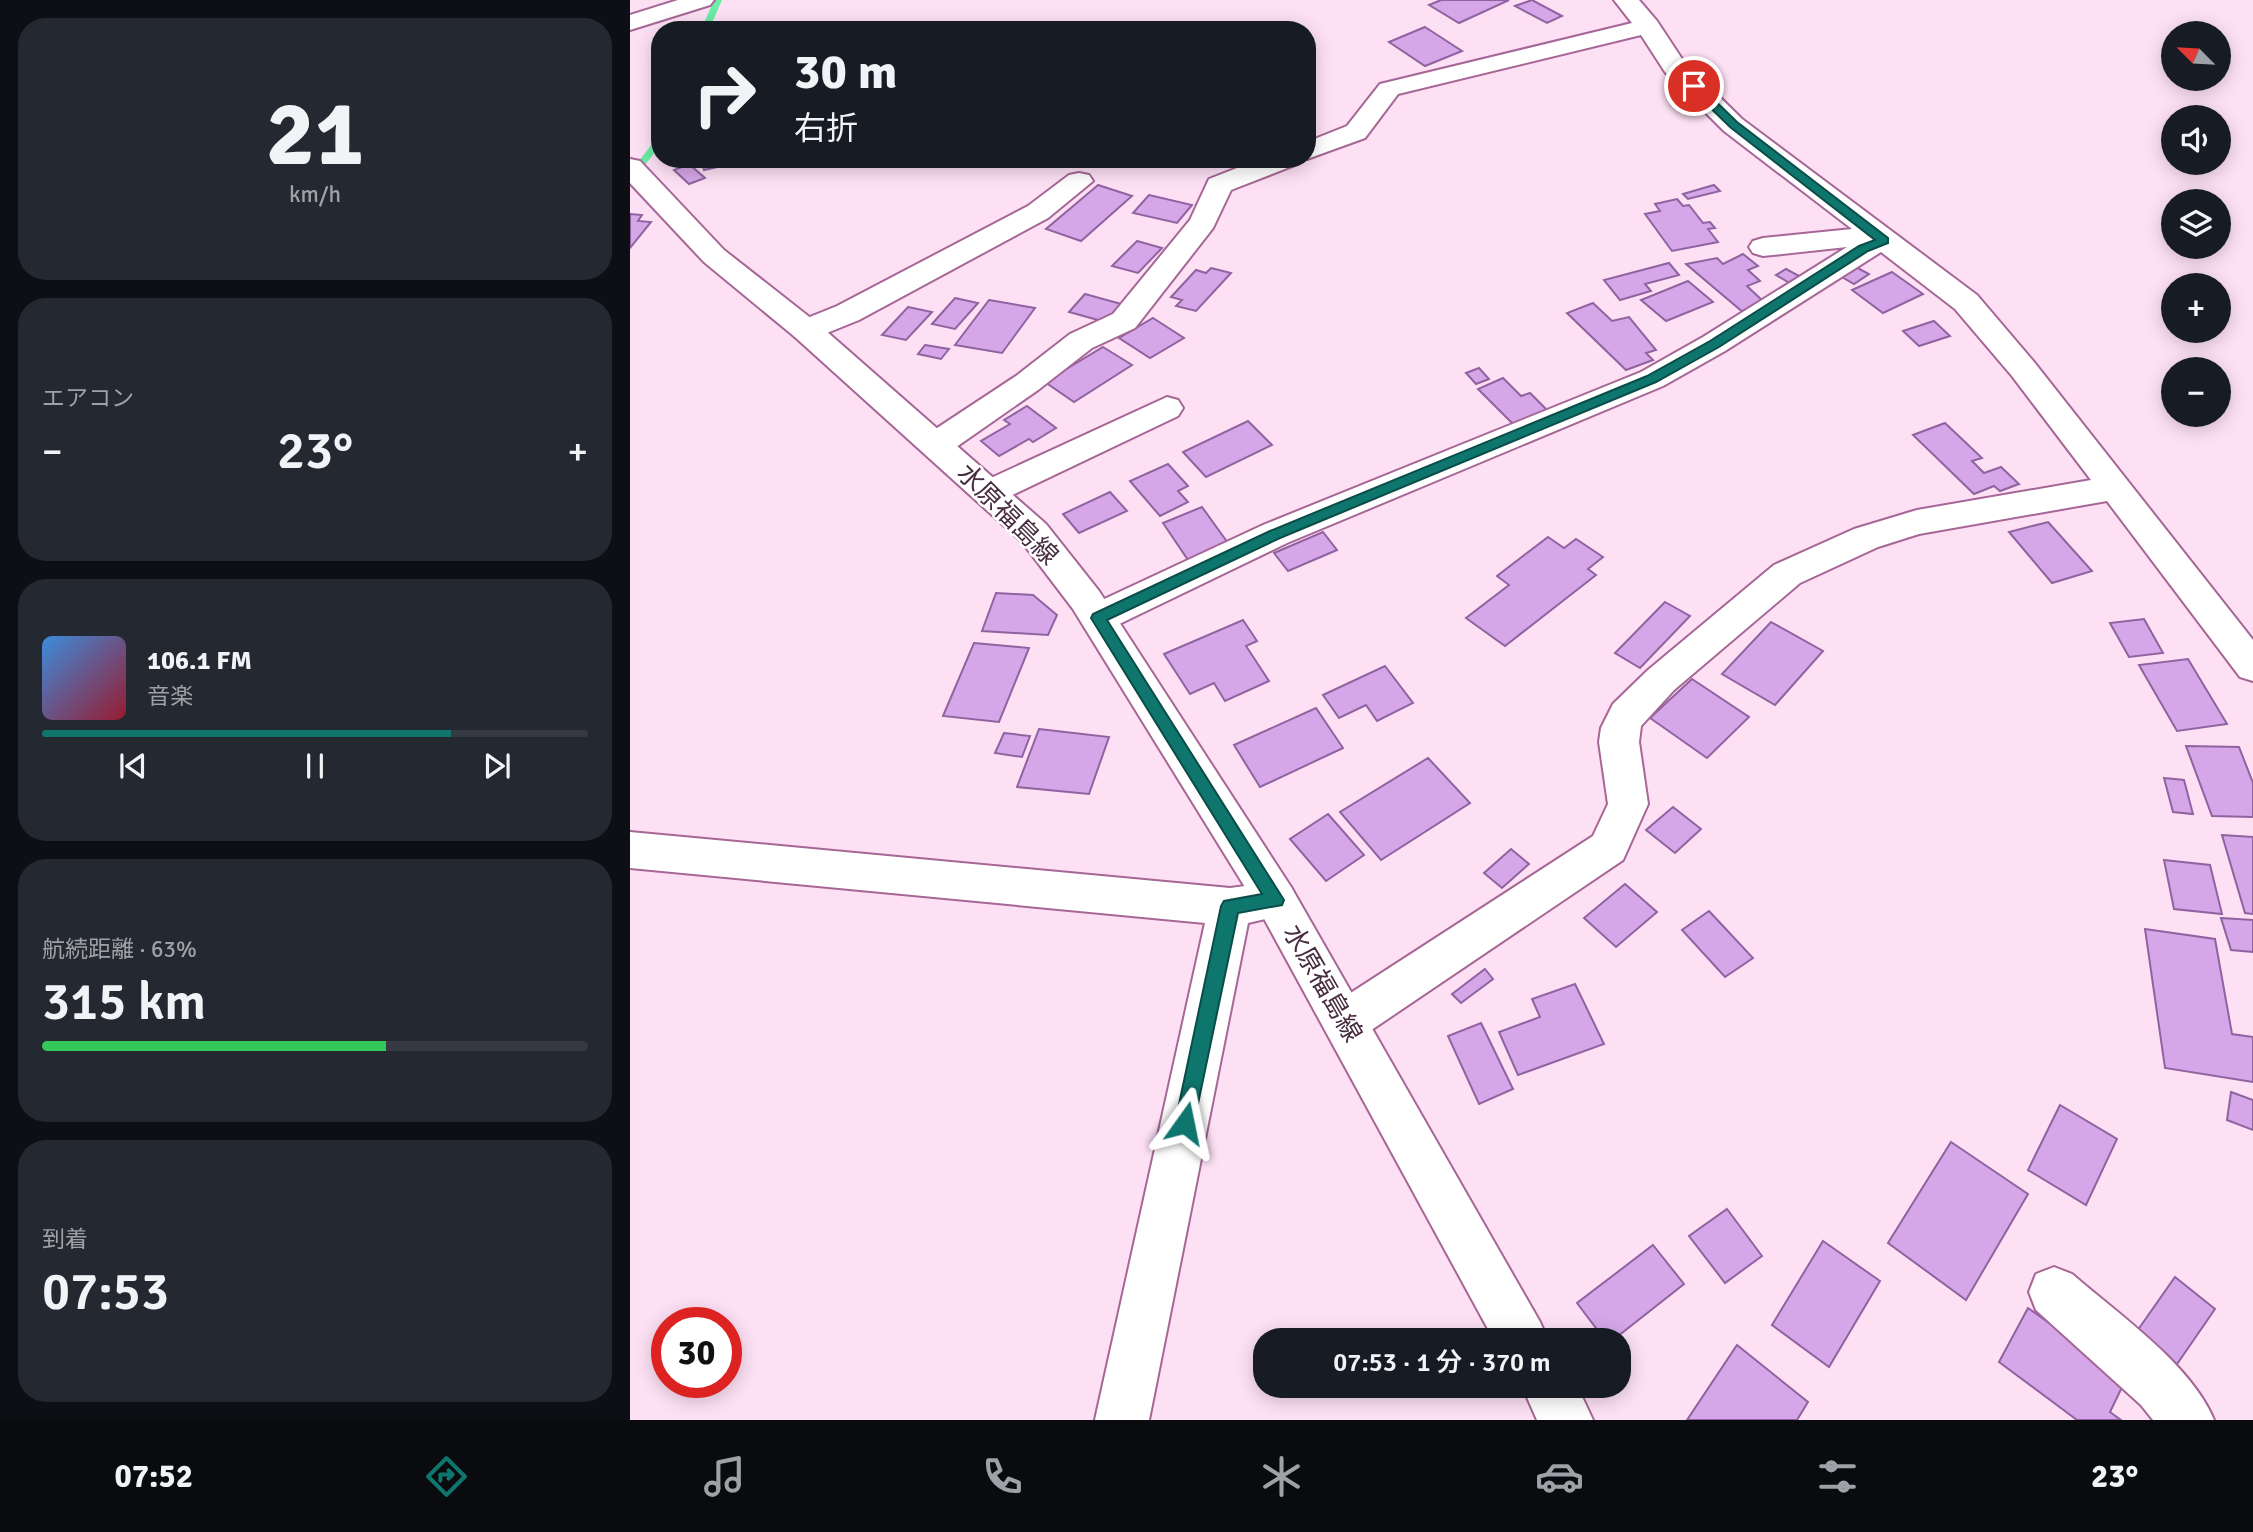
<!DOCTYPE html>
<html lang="ja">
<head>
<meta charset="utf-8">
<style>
	body { margin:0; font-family:Signika,"Noto Sans JP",sans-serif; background:#242831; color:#f1f3f6; height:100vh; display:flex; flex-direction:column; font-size:26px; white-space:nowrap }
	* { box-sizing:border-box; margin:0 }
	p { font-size:23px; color:#9ea1a6 }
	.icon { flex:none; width:38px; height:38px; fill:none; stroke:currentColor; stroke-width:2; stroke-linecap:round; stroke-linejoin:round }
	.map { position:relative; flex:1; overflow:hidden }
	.side { display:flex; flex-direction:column; gap:18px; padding:18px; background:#0d0f14; width:630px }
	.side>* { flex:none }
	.guide { position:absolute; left:21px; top:21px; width:665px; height:147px; border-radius:28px; box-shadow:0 4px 18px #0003; background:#171b24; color:#f1f3f6; overflow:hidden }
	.needle { width:46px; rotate:294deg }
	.controls { position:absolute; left:1531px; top:21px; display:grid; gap:14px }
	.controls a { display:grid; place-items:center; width:70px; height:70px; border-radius:50%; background:#171b24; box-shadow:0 4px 18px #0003; font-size:35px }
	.speed { position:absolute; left:21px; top:1307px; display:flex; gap:14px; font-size:35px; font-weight:700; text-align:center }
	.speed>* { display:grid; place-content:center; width:91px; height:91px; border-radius:50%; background:#171b24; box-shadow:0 4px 18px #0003; line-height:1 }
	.speed .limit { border:10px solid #d22; background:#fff; color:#111 }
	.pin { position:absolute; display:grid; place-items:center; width:60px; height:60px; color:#fff; margin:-30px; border:4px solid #fff; border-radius:50%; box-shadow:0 2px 7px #0007 }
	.me { position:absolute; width:77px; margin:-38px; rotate:12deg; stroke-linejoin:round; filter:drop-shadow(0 0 5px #0008) }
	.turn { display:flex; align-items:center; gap:24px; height:147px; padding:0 28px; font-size:32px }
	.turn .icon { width:91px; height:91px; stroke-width:2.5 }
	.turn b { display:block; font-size:49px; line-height:60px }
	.big { font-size:52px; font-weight:600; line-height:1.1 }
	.side .widget { flex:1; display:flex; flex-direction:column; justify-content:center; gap:10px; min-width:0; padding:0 24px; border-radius:28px; background:#242831 }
	.side .dial { align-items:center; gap:0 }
	.dial b { font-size:91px; line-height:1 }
	.song { display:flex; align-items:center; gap:21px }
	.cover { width:84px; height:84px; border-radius:10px; background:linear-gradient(135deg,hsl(210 70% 55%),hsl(350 70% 35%)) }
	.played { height:7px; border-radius:4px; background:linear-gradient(90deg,#0f766e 75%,#363941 75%) }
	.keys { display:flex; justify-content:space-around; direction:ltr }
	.heat { display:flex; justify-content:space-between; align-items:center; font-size:38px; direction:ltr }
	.charge { height:10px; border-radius:5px; background:linear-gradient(90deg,#34c759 63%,#363941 0) }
	.trip { position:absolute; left:623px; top:1328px; width:378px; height:70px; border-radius:28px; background:#171b24; box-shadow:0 4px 18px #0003; font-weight:600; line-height:70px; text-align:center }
	.tabs { display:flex; height:112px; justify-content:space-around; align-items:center; background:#090b0e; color:#9ea1a6 }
	.tabs .icon { width:49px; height:49px }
	.tabs .selected { color:#0f766e }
	.tabs b { font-size:32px; color:#f1f3f6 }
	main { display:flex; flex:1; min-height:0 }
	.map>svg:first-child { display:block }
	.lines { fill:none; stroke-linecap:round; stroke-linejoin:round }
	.stream { fill:#6aeda6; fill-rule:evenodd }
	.building { fill:#d6a7e8; stroke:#9063a0; stroke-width:2 }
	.minor-casing { stroke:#a66696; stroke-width:4 }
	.major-casing { stroke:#a66696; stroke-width:4 }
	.highway-casing { stroke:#a66696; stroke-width:4 }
	.minor { fill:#fff; fill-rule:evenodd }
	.major { fill:#fff; fill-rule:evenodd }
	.highway { fill:#fff; fill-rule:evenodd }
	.route { fill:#0f766e; stroke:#0a4d48; stroke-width:2 }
	.labels { text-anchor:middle; stroke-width:5; stroke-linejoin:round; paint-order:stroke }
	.street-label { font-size:26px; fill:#482c40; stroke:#fff }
</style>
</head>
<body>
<main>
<section class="side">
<div class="widget dial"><b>21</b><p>km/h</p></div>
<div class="widget"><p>エアコン</p>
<div class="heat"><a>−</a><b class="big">23°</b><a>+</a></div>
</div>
<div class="widget">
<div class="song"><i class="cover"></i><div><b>106.1 FM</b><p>音楽</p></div></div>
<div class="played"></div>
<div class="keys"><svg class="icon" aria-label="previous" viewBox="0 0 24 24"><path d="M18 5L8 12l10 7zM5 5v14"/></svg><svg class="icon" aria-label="pause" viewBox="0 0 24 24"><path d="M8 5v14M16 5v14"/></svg><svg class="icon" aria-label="next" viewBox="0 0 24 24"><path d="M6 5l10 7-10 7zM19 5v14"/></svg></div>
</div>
<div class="widget"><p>航続距離 · 63%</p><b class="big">315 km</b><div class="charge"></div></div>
<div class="widget"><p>到着</p><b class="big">07:53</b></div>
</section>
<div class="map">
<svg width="1623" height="1420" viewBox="0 0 1623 1420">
	<rect width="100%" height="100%" fill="#fde0f4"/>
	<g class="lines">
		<g class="stream">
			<polygon points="84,0 92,0 79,30 71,30"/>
			<polygon points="27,138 30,138 30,146 3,180 0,181 0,172"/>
		</g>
	</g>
	<g class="building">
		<polygon points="811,0 879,0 829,23 799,5"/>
		<polygon points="902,0 932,16 917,23 885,6"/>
		<polygon points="795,27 832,51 795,66 759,42"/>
		<polygon points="71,159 122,159 74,170"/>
		<polygon points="59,164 75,178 59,184 44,170"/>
		<polygon points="468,185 502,196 451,241 416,229"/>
		<polygon points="1084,185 1090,191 1058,199 1053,194"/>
		<polygon points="519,195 562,205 547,223 503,213"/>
		<polygon points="1047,199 1053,206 1059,205 1073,223 1080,222 1085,228 1078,229 1088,242 1042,251 1015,214 1030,211 1025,204"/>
		<polygon points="0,214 12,215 8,221 21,222 0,248"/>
		<polygon points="507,241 532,248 508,273 482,266"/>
		<polygon points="1113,254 1128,266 1118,270 1130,281 1117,286 1136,304 1114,313 1056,264 1087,258 1093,264"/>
		<polygon points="1039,263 1049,275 1015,284 1021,291 990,300 974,280"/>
		<polygon points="1224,266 1239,274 1224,284 1210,276"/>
		<polygon points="581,268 601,273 566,311 546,306 552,300 541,297 566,270 576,273"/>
		<polygon points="1156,269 1173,278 1163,285 1146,275"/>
		<polygon points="1262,272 1293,294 1253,313 1222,290"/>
		<polygon points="1058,281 1083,302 1036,321 1011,300"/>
		<polygon points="455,294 495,305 479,323 439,312"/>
		<polygon points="325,298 348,303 325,329 302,324"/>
		<polygon points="359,300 405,308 372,353 325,345"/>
		<polygon points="963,303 982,321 999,317 1026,350 1016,353 1023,360 996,370 937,313"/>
		<polygon points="278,307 302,312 276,340 252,335"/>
		<polygon points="523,318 554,338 520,358 489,338"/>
		<polygon points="1304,321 1320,336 1289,346 1273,331"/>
		<polygon points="295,345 319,349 311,359 288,354"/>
		<polygon points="473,347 502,365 444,402 415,382"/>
		<polygon points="849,368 859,379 846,384 836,373"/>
		<polygon points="873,378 891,396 900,393 918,411 884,425 848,389"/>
		<polygon points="397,406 426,428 403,442 399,439 369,456 351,441 380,424 374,420"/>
		<polygon points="618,421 642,445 576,477 553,452"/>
		<polygon points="1315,423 1352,458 1342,461 1354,473 1371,467 1389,484 1370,491 1364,486 1344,494 1283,435"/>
		<polygon points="538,464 558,486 548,491 558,502 530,516 500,481"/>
		<polygon points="480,492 497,511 449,533 433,514"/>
		<polygon points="572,507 598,543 558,560 533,523"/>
		<polygon points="1418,522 1462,571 1422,583 1379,532"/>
		<polygon points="693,532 707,550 658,571 644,553"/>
		<polygon points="918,537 934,548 946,539 973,557 958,569 966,575 875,646 836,618 879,585 867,576"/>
		<polygon points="366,593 403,595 427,615 418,635 352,631"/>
		<polygon points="1035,602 1060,616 1010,668 985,653"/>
		<polygon points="1514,619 1533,653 1499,657 1480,623"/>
		<polygon points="613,620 627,641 616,646 639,681 595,701 584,683 560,694 534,654"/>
		<polygon points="1141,622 1193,651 1145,705 1092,674"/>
		<polygon points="344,643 399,648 369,722 313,716"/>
		<polygon points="1558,659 1597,724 1547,731 1509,665"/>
		<polygon points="755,666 783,703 747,721 736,705 709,718 693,695"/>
		<polygon points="1062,679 1119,717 1077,758 1020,718"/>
		<polygon points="686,708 713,748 630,787 604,745"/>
		<polygon points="409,729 479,737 459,794 387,787"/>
		<polygon points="374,733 400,736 392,757 365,753"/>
		<polygon points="1556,746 1609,747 1623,783 1623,817 1582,816"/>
		<polygon points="798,758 840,803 751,860 710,812"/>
		<polygon points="1534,778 1554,780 1563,814 1543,812"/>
		<polygon points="1043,807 1071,829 1045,853 1016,830"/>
		<polygon points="698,814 734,855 696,881 660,839"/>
		<polygon points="1592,835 1623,837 1623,914 1615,913"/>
		<polygon points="881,849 899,864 872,888 854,873"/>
		<polygon points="1534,860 1580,865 1592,914 1544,909"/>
		<polygon points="995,884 1027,912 986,947 954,918"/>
		<polygon points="1079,911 1123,958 1095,977 1052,930"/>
		<polygon points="1591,918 1623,920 1623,952 1601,950"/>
		<polygon points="1515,929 1585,939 1602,1034 1623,1037 1623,1082 1535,1068"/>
		<polygon points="855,969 863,979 831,1003 822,994"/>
		<polygon points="945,984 974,1044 888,1075 869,1032 910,1017 902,999"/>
		<polygon points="851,1023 883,1089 849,1104 818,1036"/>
		<polygon points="1601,1092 1623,1100 1623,1130 1597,1120"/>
		<polygon points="1430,1105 1487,1139 1456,1205 1398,1170"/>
		<polygon points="1321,1142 1398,1194 1336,1300 1258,1243"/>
		<polygon points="1097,1209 1132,1256 1095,1283 1059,1236"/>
		<polygon points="1193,1241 1250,1281 1199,1367 1142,1325"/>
		<polygon points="1023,1245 1054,1284 983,1340 975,1340 947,1303"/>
		<polygon points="1545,1277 1585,1309 1545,1367 1505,1334"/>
		<polygon points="1398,1308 1467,1357 1495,1381 1480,1412 1491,1420 1447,1420 1369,1362"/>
		<polygon points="1107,1345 1178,1402 1167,1420 1057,1420"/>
	</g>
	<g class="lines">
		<g class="minor-casing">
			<g id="minor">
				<polygon points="984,0 1009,0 1027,21 1054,62 1112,119 1347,295 1404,362 1623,640 1623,681 1610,677 1477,501 1289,534 1248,547 1170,583 1044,690 1011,726 1009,742 1018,804 993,860 731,1037 715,1043 699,1037 692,1022 699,1007 963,836 978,804 969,742 971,728 983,704 1018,670 1144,565 1224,529 1287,510 1461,480 1382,376 1325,309 1251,252 1095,351 1033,386 657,543 481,628 468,632 455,628 450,618 455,608 633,525 1011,372 1073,337 1217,247 1133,256 1123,253 1119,247 1123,241 1133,238 1222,229 1094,131 1035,72 1011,35 768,94 735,138 677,159 677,142 717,126 750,84 1002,23"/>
				<polygon points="630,159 668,159 665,165 601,190 583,228 505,328 462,348 408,390 319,452 307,455 295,452 291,444 295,436 386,376 440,334 483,314 560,220 579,179"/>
				<polygon points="449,173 459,175 463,181 418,218 229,320 187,337 176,340 165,337 161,330 165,323 207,306 398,206 439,175"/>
				<polygon points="537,397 548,400 553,408 548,416 372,500 360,504 348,500 343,492 348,484"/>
				<polygon points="0,832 600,888 646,882 661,887 667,900 661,913 618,923 519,1420 465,1420 575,923 0,868"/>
				<path d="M1424,1267L1442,1274C1488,1314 1561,1364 1584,1420H1523L1511,1405L1406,1310L1399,1292L1406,1274Z"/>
			</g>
		</g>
		<g class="major-casing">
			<g id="major">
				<polygon points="0,159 10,161 94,250 187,323 416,524 469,591 661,887 910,1322 918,1340 864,1340 631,913 443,609 392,542 165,337 74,262 0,183"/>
				<polygon points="892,1386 947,1386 963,1420 907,1420"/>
			</g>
		</g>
		<g class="highway-casing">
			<polygon id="highway" points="48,0 84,0 80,5 0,30 0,15"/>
		</g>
		<use href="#minor" class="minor"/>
		<use href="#major" class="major"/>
		<use href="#highway" class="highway"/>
	</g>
	<polygon class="route" points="1060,84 1068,84 1107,122 1258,238 1258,243 1238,251 1089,347 1026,382 650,538 477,620 654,900 652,905 608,913 564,1123 561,1129 555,1132 548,1129 545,1123 591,906 594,901 632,894 461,618 463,614 640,531 1017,376 1080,341 1229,246 1245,240 1100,127 1060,88"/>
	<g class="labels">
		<g class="street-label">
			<text transform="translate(378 514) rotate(45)" y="9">水原福島線</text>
			<text transform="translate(693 983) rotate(60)" y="9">水原福島線</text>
		</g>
	</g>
</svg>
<div class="controls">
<a><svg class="needle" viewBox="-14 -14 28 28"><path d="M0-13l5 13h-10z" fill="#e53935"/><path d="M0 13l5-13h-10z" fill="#9ea1a6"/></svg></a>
<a><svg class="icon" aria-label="sound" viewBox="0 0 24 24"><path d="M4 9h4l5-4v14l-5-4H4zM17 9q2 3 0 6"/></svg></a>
<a><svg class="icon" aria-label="layers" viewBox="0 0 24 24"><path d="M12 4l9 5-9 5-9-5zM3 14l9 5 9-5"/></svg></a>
<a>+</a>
<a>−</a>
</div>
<div class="speed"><div class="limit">30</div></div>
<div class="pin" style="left:1064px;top:86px;background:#d93025"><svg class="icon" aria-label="arrive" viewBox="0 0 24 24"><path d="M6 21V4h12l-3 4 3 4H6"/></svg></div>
<svg class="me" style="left:555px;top:1123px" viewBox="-20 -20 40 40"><path d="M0-17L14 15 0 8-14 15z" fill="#0f766e" stroke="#fff" stroke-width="4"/></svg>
<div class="trip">07:53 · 1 分 · 370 m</div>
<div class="guide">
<div class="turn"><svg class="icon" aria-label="right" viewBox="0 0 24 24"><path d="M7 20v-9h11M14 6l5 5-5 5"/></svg><div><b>30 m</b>右折</div></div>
</div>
</div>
</main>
<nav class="tabs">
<b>07:52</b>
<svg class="icon selected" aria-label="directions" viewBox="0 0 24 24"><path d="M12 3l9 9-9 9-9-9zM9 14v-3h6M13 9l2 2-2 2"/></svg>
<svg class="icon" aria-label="music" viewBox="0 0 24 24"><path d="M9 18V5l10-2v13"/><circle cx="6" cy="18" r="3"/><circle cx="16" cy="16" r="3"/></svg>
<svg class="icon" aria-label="phone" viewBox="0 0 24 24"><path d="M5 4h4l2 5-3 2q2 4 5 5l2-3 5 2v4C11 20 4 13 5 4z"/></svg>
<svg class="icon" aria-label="climate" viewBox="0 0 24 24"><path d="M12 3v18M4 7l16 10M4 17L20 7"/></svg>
<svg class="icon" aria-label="car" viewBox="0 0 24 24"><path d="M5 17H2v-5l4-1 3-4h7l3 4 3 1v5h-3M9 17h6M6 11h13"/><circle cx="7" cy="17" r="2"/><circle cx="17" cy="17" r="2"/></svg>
<svg class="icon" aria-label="filters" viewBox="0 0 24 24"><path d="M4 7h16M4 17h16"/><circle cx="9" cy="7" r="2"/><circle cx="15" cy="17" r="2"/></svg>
<b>23°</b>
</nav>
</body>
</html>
